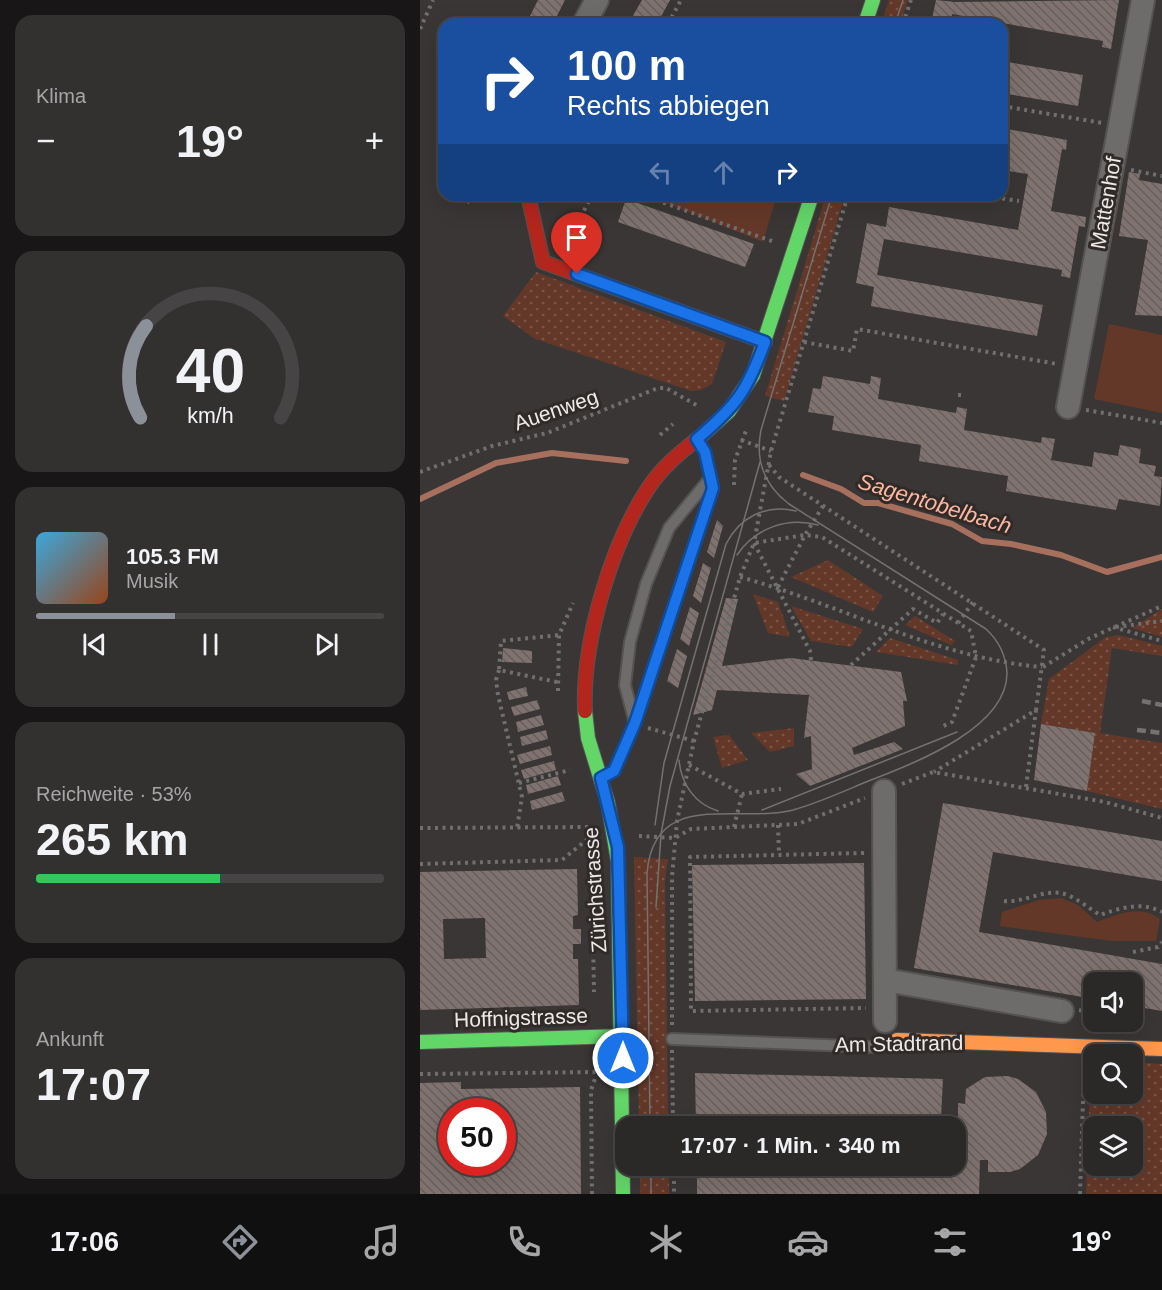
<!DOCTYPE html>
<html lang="de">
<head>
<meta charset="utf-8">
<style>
	body { margin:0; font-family:Helvetica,sans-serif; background:#333030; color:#f1f3f6; height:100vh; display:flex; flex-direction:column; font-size:22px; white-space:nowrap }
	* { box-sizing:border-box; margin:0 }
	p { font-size:20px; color:#a6a6a8 }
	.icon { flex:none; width:33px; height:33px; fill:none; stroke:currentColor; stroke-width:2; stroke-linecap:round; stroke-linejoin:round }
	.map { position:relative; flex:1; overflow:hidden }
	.side { display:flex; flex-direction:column; gap:15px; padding:15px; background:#181616; width:420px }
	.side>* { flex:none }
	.banner { position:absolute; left:18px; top:18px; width:570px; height:183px; border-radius:18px; box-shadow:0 6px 24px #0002,0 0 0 2px #474445; background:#1a4fa0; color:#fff; overflow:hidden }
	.fabs { position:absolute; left:663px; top:972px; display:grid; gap:12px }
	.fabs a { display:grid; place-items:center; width:60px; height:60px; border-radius:12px; background:#2b2828; box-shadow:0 6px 24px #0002,0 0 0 2px #474445; font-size:30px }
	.speed { position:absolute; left:18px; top:1098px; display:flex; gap:12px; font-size:30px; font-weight:700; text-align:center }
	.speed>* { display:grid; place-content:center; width:78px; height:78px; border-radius:50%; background:#2b2828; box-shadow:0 6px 24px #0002,0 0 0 2px #474445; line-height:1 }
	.speed .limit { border:9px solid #d22; background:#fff; color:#111 }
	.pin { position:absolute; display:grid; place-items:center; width:51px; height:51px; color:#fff; margin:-62px -26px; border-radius:50% 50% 50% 0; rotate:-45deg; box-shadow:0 0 6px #0007 }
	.pin .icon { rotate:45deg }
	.me { position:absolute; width:66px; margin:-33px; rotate:0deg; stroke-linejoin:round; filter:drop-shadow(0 0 4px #0008) }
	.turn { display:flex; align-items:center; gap:21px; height:126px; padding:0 30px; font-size:27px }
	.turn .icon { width:78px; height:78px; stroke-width:2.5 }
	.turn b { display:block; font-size:42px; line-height:51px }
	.lanes { display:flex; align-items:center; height:57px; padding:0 30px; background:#0003; justify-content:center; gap:30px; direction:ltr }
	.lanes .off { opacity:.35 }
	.big { font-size:45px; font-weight:800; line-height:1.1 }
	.side .tile { flex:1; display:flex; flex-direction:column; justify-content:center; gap:9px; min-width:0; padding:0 21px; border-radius:18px; background:#333030 }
	.side .dial { align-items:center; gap:0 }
	.dial svg { height:156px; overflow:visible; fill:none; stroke:#474445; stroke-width:7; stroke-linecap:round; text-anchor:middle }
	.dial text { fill:#f1f3f6; stroke:none }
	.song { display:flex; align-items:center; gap:18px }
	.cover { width:72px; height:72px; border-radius:9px; background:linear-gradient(135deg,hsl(200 70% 55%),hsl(20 70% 35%)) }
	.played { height:6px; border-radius:3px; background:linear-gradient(90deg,#8c9099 40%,#474445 40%) }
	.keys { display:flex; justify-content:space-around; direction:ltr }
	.heat { display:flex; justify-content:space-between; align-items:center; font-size:33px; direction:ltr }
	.charge { height:9px; border-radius:4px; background:linear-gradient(90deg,#34c759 53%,#474445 0) }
	.trip { position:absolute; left:195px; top:1116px; width:351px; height:60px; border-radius:18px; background:#2b2828; box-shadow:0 6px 24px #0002,0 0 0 2px #474445; font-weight:800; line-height:60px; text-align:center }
	.menu { display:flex; height:96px; justify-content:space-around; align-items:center; background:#111010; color:#a6a6a8 }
	.menu .icon { width:42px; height:42px }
	.menu .current { color:#8c9099 }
	.menu b { font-size:27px; color:#f1f3f6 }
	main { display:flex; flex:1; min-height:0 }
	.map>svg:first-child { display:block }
	.grass { fill:url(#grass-dots); fill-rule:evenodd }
	.park { fill:#643829 }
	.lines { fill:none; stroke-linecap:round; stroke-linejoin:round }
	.stream { stroke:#a7705e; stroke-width:6 }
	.building { fill:url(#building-back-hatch); fill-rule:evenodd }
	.lane-casing { stroke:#555352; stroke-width:14 }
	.street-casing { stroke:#555352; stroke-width:26 }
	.fast-casing { stroke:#555352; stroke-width:16 }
	.slow-casing { stroke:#555352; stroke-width:16 }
	.jam-casing { stroke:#555352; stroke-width:16 }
	.path { stroke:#706f6f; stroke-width:4; stroke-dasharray:3 4.5; stroke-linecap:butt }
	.lane { stroke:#6e6c6b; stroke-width:10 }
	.street { stroke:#6e6c6b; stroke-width:22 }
	.fast { stroke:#63d668; stroke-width:14 }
	.slow { stroke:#ff974d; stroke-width:14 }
	.jam { stroke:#b3261e; stroke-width:14 }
	.tram { stroke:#747271; stroke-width:1.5 }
	.rail { stroke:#747271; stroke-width:4.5; stroke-dasharray:9 4.5; stroke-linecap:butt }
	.route-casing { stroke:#114b97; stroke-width:15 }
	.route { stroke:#1a73e8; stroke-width:10 }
	.labels { text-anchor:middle; stroke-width:6; stroke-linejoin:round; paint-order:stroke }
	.street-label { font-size:21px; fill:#ede9e8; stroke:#302b29 }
	.water-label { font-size:22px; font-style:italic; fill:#feb79f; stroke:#302b29 }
</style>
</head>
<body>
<main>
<section class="side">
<div class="tile"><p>Klima</p>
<div class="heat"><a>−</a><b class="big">19°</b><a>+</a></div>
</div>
<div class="tile dial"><svg viewBox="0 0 100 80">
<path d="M14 69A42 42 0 1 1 86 69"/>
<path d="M14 69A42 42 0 0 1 17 22" stroke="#8c9099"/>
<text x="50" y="56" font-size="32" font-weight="700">40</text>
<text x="50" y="72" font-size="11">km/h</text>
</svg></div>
<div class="tile">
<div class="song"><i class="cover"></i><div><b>105.3 FM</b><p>Musik</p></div></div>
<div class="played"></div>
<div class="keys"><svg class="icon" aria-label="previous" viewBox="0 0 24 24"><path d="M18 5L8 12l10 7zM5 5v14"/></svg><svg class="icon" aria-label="pause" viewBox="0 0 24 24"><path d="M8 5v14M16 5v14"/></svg><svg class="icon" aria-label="next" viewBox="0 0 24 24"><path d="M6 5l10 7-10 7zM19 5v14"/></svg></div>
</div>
<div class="tile"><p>Reichweite · 53%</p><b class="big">265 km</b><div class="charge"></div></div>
<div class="tile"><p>Ankunft</p><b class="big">17:07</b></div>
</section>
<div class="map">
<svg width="742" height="1194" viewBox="0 0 742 1194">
	<defs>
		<pattern id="grass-dots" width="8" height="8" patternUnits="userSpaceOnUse" patternTransform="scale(1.5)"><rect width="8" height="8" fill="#643829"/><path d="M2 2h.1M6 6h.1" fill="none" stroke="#7a5548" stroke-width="1.8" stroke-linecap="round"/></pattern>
		<pattern id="building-back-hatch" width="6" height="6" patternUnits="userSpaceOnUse" patternTransform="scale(1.5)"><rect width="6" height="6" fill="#80736f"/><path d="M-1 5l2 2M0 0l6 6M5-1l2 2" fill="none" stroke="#665f5d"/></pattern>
	</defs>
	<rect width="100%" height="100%" fill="#393635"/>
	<g class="grass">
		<polygon points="469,0 488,0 480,24 461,24"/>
		<polygon points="406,195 425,195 364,401 345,396"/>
		<polygon points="116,272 306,342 292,384 281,390 271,391 115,339 83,316"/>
		<polygon points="408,560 463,596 453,612 371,577"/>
		<polygon points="333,594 358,602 370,637 348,633"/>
		<polygon points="371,606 443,629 432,647 391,641"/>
		<polygon points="742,609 742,637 712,628"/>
		<polygon points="495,616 535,641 531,645 485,625"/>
		<polygon points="699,635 742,646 742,656 692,648 680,733 742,743 742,809 667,791 675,733 621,724 629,679 686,637"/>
		<polygon points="470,638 538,660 538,665 456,652"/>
		<polygon points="374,728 374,746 350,752 331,733"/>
		<polygon points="309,735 328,760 302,768 293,737"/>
		<polygon points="214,857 248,859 245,881 248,1126 219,1126"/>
		<path d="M671,1060L673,1061L674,1094H712L713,1062L742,1064V1194H666ZM674,1126H712V1166H674Z"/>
		<rect x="220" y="1166" width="29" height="28"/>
	</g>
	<g class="park">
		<polygon points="226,195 357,195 343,242"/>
		<polygon points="689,324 742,335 742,413 674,399"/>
		<path d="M641,898L658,905L677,922C698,914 720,904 740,919L736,941H692L580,926L582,912L619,900Z"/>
	</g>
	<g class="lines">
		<g class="stream">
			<polyline points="383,475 421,489 444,503 458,503 532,524 562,541 591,544 641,555 687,572 742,557"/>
			<polyline points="0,499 76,463 132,453 206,461"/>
		</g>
	</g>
	<g class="building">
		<polygon points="118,0 145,0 133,24 106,24"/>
		<polygon points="222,0 250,0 237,24 208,24"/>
		<polygon points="516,0 535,2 699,0 691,49 682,47 683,41 532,14 531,24 511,24"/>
		<polygon points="582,61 663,75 658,106 582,93"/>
		<polygon points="582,128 647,140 646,150 642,149 631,211 666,217 665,227 659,226 650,278 641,276 642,270 464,239 457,275 623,305 617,336 451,306 454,287 436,283 447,223 466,227 469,207 598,230 608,174 582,170"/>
		<polygon points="709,172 720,174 719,180 742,184 742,316 715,315 728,240 699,236"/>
		<polygon points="27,195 53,195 49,204"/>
		<polygon points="206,199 334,244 325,267 198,222"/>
		<polygon points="403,376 450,384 451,376 461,378 458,399 536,413 537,407 547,409 544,430 621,443 622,437 635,439 631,460 672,467 674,452 698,456 700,445 721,449 719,463 736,466 734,476 742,477 740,506 699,499 696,510 586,491 588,476 499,461 501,445 412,430 414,416 388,412 393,388 401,389"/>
		<polygon points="297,520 303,526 294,558 287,552"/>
		<polygon points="283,563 291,568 281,603 273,596"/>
		<polygon points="306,598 318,599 302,666 371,658 481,672 487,701 483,701 485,726 432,748 434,755 474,742 483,749 390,786 376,774 392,769 391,736 384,738 389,695 297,690 292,710 273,715"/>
		<polygon points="270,607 279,613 269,646 260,639"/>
		<polygon points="83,648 112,651 112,663 82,662"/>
		<polygon points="257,649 267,656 258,688 247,681"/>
		<polygon points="106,687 108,696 89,700 87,692"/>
		<polygon points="117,700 120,709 94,716 91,707"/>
		<polygon points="121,715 124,725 98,732 96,722"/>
		<polygon points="621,724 675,733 667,791 614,780"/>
		<polygon points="126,730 128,739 102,746 100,737"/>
		<polygon points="130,746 132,755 100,764 97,755"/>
		<polygon points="134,761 136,770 104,779 101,770"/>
		<polygon points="138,776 141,785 108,794 106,785"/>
		<polygon points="142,792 145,801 112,810 110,801"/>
		<polygon points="523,803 742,841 742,881 573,852 559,932 742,964 742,1011 712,1006 712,982 674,982 674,999 494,968"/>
		<polygon points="444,863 446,999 275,1001 272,865"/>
		<path d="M157,869L158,915L153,916V929H161V944H153V959H158L159,1005L0,1010V872ZM65,918L66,958L24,959L23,919Z"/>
		<polygon points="275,1073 523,1079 521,1118 538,1119 538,1103 545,1104 546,1089 565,1077 588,1076 598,1079 616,1092 626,1112 627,1134 618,1155 600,1169 590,1172 568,1172 568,1160 560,1160 559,1194 277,1194 277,1166 536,1166 536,1126 276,1126"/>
		<path d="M41,1082V1089L160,1087L161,1194H0V1083ZM32,1112H82V1162H32Z"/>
	</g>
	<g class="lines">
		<g class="lane-casing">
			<g id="lane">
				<polyline points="215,723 205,685 210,642 226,584 249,528 291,477"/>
				<polyline points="184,776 194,771 215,723 293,488 285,452 279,443"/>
				<polyline points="252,1039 455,1047 474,1041"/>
			</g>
		</g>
		<g class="street-casing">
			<g id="street">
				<polyline points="164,24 177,0"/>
				<polyline points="648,407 723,0"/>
				<polyline points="464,791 465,1021"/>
				<polyline points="465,980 642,1011"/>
			</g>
		</g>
		<g class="fast-casing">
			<g id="fast">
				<polyline points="445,24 453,0"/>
				<polyline points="281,436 309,411 333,375 392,195"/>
				<polyline points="165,711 168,738 188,803 198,861 203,1194"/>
				<polyline points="0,1042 203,1036"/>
			</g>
		</g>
		<g class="slow-casing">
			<polyline id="slow" points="477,1040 742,1049"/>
		</g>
		<g class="jam-casing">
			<g id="jam">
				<polyline points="108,195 123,262 345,342"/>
				<path d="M165,711C162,643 191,544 229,487C242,467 262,451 281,436"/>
			</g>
		</g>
		<g class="path">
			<polyline points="248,24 261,0"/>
			<polyline points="483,24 491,0"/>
			<polyline points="0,29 13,0"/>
			<polyline points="582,106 682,123"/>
			<polyline points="711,170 742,176"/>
			<polyline points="222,195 352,241"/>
			<polyline points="560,195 599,201"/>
			<polyline points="147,244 172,195"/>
			<polyline points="384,342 433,351 437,329 637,364"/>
			<polyline points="538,395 541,395"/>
			<polyline points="666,410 742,423"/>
			<polyline points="240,435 253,424"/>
			<polyline points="321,440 351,451"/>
			<polyline points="349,465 359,477 624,650 616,710 514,772"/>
			<polyline points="0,472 72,446 127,433 238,388 246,388 278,406"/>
			<polyline points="314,485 315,460 327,428"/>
			<path d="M320,577C422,605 516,658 622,667"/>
			<polyline points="358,587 385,535 403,506"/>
			<polyline points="538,623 553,602"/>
			<polyline points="693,627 742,641"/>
			<polyline points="696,627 742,621"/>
			<polyline points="391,660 390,651 334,543 351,451 428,195"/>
			<polyline points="431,665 493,609 517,623 523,614"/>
			<polyline points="623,667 670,638 742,606"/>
			<polyline points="79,670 76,680 78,695 102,797 97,828"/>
			<polyline points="137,682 79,670 81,641 139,635"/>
			<polyline points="138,691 139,635 153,603"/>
			<polyline points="228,728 274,741"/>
			<polyline points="269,765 322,794 361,789"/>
			<polyline points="99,783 150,770"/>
			<polyline points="482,784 513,772 685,802 742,818"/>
			<polyline points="606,787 616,710"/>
			<polyline points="358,825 359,855"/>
			<polyline points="314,827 322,794"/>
			<polyline points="0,828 168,827"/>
			<polyline points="219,836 255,838 271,829 378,824 445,798"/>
			<polyline points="444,853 270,857 271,1011 446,1008"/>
			<polyline points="0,864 142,860 170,837"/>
			<path d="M584,901C603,903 622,890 641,893C655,896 668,908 680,915C700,908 722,901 742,912"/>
			<polyline points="173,937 174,992"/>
			<polyline points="713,952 738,947 742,942"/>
			<polyline points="659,1010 674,1013"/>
			<polyline points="252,1025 252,877 257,821 274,741 320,577 334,543 385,535 402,537 551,631 556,657 532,722 521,727"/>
			<polyline points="252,1050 253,1126"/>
			<polyline points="0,1074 177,1072"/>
			<polyline points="254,1166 254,1194"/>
			<polyline points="172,1194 171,1090 176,1076"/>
			<polyline points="660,1194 664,1069"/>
		</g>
		<use href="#lane" class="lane"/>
		<use href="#street" class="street"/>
		<use href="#fast" class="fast"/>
		<use href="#slow" class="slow"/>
		<use href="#jam" class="jam"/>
		<g class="tram">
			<polyline points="475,24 483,0"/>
			<path d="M317,555C335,528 367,517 398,525"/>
			<path d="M259,760C261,784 275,804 298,811"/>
			<polyline points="342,810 537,732"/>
			<path d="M235,825L244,763L306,544C320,517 345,504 376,511"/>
			<polyline points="236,907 241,834 250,786 340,462"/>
			<path d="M230,1126L227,873C234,788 318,824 373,810C398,803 422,792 446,782C489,765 587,730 587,673C586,655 579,641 566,629L369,504C344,485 335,460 341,430L412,195"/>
			<polyline points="231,1166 231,1194"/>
		</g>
		<g class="rail">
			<polyline points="722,701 742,705"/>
			<polyline points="717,730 742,733"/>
		</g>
	</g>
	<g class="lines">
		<g class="route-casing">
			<path id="route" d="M157,274L345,342C327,391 317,405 277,439L285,452L293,488L215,723L194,771L181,778L198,847L203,1058"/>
		</g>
		<use href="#route" class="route"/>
	</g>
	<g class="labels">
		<g class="street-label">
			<text transform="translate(686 203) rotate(-80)" y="7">Mattenhof</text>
			<text transform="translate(136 410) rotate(-19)" y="7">Auenweg</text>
			<text transform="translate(175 890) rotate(-94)" y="7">Zürichstrasse</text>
			<text transform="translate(101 1018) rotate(-2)" y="7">Hoffnigstrasse</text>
			<text transform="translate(479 1044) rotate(-1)" y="7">Am Stadtrand</text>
		</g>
		<g class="water-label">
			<text transform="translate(515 503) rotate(17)" y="8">Sagentobelbach</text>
		</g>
	</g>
</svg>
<div class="fabs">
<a><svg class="icon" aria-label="sound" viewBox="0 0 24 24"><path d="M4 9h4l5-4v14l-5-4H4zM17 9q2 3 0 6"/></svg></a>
<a><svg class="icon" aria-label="search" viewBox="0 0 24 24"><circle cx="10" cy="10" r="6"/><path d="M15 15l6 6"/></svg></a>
<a><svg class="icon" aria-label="layers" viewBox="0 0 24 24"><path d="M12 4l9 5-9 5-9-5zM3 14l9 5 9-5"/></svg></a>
</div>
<div class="speed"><div class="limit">50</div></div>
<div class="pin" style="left:157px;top:274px;background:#d93025"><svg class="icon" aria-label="arrive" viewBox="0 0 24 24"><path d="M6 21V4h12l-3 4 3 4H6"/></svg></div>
<svg class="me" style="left:203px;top:1058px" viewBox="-20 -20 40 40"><circle r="17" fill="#1a73e8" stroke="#fff" stroke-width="3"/><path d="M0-11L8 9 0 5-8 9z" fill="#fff"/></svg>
<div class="trip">17:07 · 1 Min. · 340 m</div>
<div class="banner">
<div class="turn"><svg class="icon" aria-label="right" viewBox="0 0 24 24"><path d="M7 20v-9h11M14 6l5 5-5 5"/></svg><div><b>100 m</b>Rechts abbiegen</div></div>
<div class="lanes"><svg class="icon off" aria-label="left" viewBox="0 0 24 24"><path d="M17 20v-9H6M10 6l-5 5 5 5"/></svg><svg class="icon off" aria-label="ahead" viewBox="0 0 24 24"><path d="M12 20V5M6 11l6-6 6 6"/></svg><svg class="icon" aria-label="right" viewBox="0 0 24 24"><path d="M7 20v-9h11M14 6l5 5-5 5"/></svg></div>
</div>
</div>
</main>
<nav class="menu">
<b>17:06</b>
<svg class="icon current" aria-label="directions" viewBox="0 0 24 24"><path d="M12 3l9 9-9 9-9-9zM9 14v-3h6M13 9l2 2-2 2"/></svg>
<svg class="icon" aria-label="music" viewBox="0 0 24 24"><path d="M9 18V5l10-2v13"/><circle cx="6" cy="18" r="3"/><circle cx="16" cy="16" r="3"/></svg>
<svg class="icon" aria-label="phone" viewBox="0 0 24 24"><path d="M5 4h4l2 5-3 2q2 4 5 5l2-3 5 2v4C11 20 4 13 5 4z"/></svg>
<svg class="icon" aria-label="climate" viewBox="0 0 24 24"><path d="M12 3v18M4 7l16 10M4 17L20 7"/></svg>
<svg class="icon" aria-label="car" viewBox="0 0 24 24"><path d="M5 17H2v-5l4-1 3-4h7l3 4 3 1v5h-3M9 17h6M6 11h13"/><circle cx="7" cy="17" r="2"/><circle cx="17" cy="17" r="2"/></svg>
<svg class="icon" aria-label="filters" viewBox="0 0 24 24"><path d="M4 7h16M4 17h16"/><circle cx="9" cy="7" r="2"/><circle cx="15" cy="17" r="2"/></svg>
<b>19°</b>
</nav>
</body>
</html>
